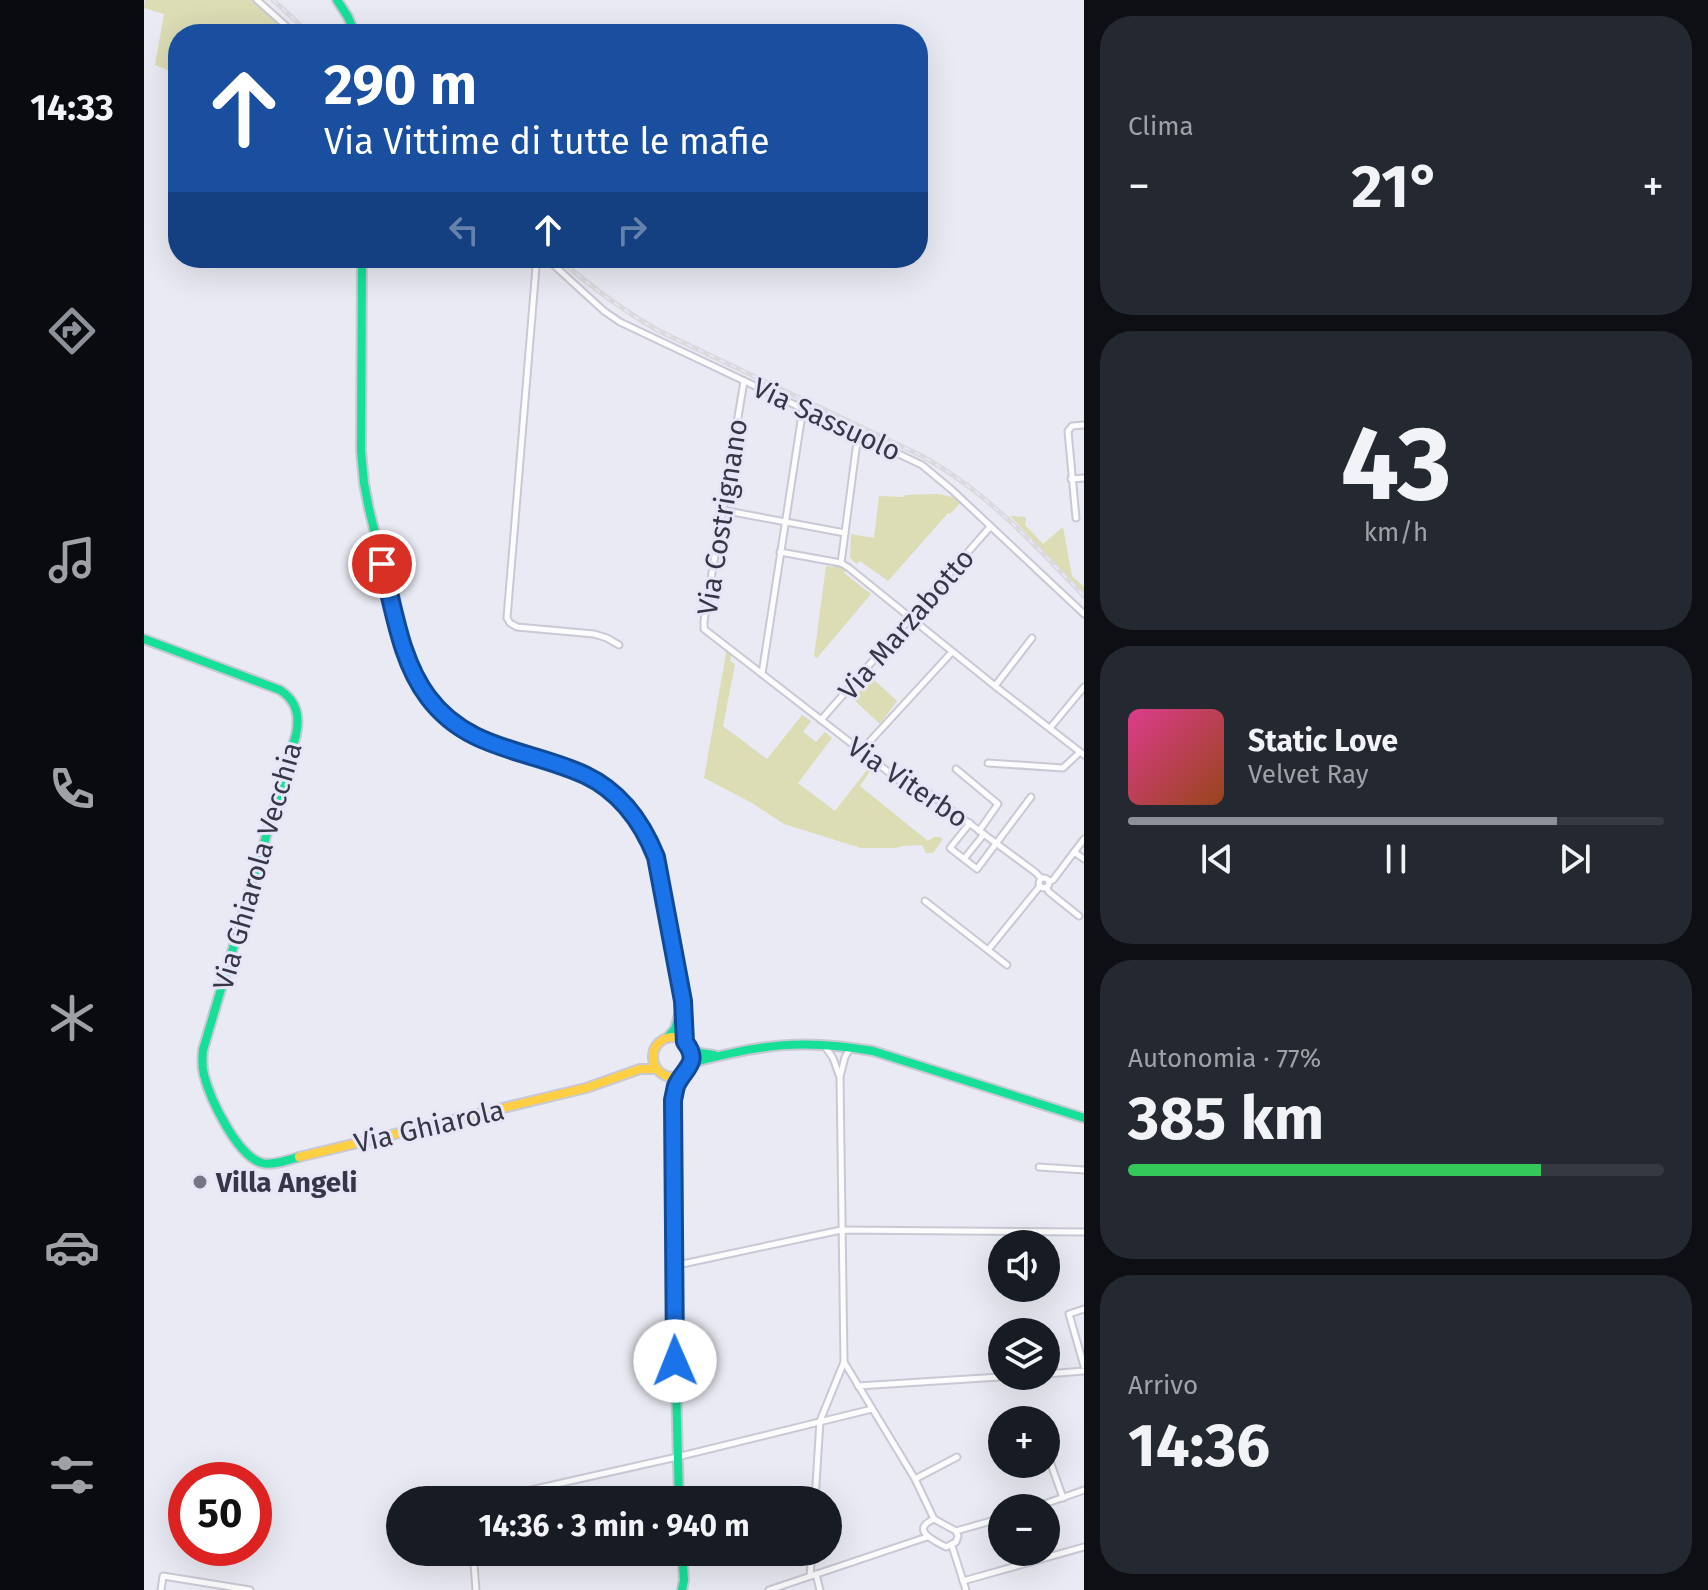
<!DOCTYPE html>
<html lang="it">
<head>
<meta charset="utf-8">
<style>
	body { margin:0; font-family:"Fira Sans",sans-serif; background:#242831; color:#f1f3f6; height:100vh; display:flex; flex-direction:column; font-size:30px; white-space:nowrap }
	* { box-sizing:border-box; margin:0 }
	p { font-size:26px; color:#9ea1a6 }
	.icon { flex:none; width:44px; height:44px; fill:none; stroke:currentColor; stroke-width:2; stroke-linecap:round; stroke-linejoin:round }
	.map { position:relative; flex:1; overflow:hidden }
	.panel { display:flex; flex-direction:column; gap:16px; padding:16px; background:#0d0f14; width:624px }
	.panel>* { flex:none }
	.top-card { position:absolute; left:24px; top:24px; width:760px; height:244px; border-radius:32px; box-shadow:0 8px 32px #0002; background:#1a4fa0; color:#fff; overflow:hidden }
	.buttons { position:absolute; left:844px; top:1230px; display:grid; gap:16px }
	.buttons a { display:grid; place-items:center; width:72px; height:72px; border-radius:50%; background:#171b24; box-shadow:0 8px 32px #0002; font-size:40px }
	.speed { position:absolute; left:24px; top:1462px; display:flex; gap:16px; font-size:40px; font-weight:700; text-align:center }
	.speed>* { display:grid; place-content:center; width:104px; height:104px; border-radius:50%; background:#171b24; box-shadow:0 8px 32px #0002; line-height:1 }
	.speed .limit { border:12px solid #d22; background:#fff; color:#111 }
	.pin { position:absolute; display:grid; place-items:center; width:68px; height:68px; color:#fff; margin:-34px; border:4px solid #fff; border-radius:50%; box-shadow:0 2px 8px #0007 }
	.me { position:absolute; width:88px; margin:-44px; rotate:359deg; stroke-linejoin:round; filter:drop-shadow(0 0 6px #0008) }
	.turn { display:flex; align-items:center; gap:28px; height:168px; padding:0 24px; font-size:36px }
	.turn .icon { width:104px; height:104px; stroke-width:2.5 }
	.turn b { display:block; font-size:56px; line-height:68px }
	.lanes { display:flex; align-items:center; height:76px; padding:0 24px; background:#0003; justify-content:center; gap:40px; direction:ltr }
	.lanes .off { opacity:.35 }
	.big { font-size:60px; font-weight:700; line-height:1.1 }
	.panel .widget { flex:1; display:flex; flex-direction:column; justify-content:center; gap:12px; min-width:0; padding:0 28px; border-radius:32px; background:#242831 }
	.panel .dial { align-items:center; gap:0 }
	.dial b { font-size:104px; line-height:1 }
	.song { display:flex; align-items:center; gap:24px }
	.cover { width:96px; height:96px; border-radius:12px; background:linear-gradient(135deg,hsl(330 70% 55%),hsl(20 70% 35%)) }
	.played { height:8px; border-radius:4px; background:linear-gradient(90deg,#8c9099 80%,#363941 80%) }
	.keys { display:flex; justify-content:space-around; direction:ltr }
	.heat { display:flex; justify-content:space-between; align-items:center; font-size:44px; direction:ltr }
	.charge { height:12px; border-radius:6px; background:linear-gradient(90deg,#34c759 77%,#363941 0) }
	.trip { position:absolute; left:242px; top:1486px; width:456px; height:80px; border-radius:40px; background:#171b24; box-shadow:0 8px 32px #0002; font-weight:700; line-height:80px; text-align:center }
	main { display:flex; flex:1; min-height:0 }
	.tab-bar { display:flex; flex-direction:column; width:144px; justify-content:space-around; align-items:center; background:#090b0e; color:#9ea1a6 }
	.tab-bar .icon { width:56px; height:56px }
	.tab-bar .on { color:#8c9099 }
	.tab-bar b { font-size:36px; color:#f1f3f6 }
	.map>svg:first-child { display:block }
	.green { fill:#dcdcb5 }
	.lines { fill:none; stroke-linecap:round; stroke-linejoin:round }
	.street-casing { stroke:#c9c8d5; stroke-width:9 }
	.fast-casing { stroke:#c9c8d5; stroke-width:12 }
	.slow-casing { stroke:#c9c8d5; stroke-width:12 }
	.street { stroke:#fcfcfd; stroke-width:5 }
	.fast { stroke:#16e098; stroke-width:8 }
	.slow { stroke:#ffcf43; stroke-width:8 }
	.rail-casing { stroke:#dad9dd; stroke-width:5 }
	.rail { stroke:#e6e6f8; stroke-width:2; stroke-dasharray:6; stroke-linecap:butt }
	.route-casing { stroke:#114b97; stroke-width:20 }
	.route { stroke:#1a73e8; stroke-width:14 }
	.poi-dot { fill:#767584; stroke:#e6e6f8; stroke-width:3 }
	.labels { text-anchor:middle; stroke-width:6; stroke-linejoin:round; paint-order:stroke }
	.street-label { font-size:28px; fill:#373647; stroke:#e6e6f8 }
	.poi-label { font-size:28px; font-weight:bold; fill:#373647; stroke:#e6e6f8; text-anchor:start }
</style>
</head>
<body>
<main>
<nav class="tab-bar">
<b>14:33</b>
<svg class="icon on" aria-label="directions" viewBox="0 0 24 24"><path d="M12 3l9 9-9 9-9-9zM9 14v-3h6M13 9l2 2-2 2"/></svg>
<svg class="icon" aria-label="music" viewBox="0 0 24 24"><path d="M9 18V5l10-2v13"/><circle cx="6" cy="18" r="3"/><circle cx="16" cy="16" r="3"/></svg>
<svg class="icon" aria-label="phone" viewBox="0 0 24 24"><path d="M5 4h4l2 5-3 2q2 4 5 5l2-3 5 2v4C11 20 4 13 5 4z"/></svg>
<svg class="icon" aria-label="climate" viewBox="0 0 24 24"><path d="M12 3v18M4 7l16 10M4 17L20 7"/></svg>
<svg class="icon" aria-label="car" viewBox="0 0 24 24"><path d="M5 17H2v-5l4-1 3-4h7l3 4 3 1v5h-3M9 17h6M6 11h13"/><circle cx="7" cy="17" r="2"/><circle cx="17" cy="17" r="2"/></svg>
<svg class="icon" aria-label="filters" viewBox="0 0 24 24"><path d="M4 7h16M4 17h16"/><circle cx="9" cy="7" r="2"/><circle cx="15" cy="17" r="2"/></svg>
</nav>
<div class="map">
<svg width="940" height="1590" viewBox="0 0 940 1590">
	<rect width="100%" height="100%" fill="#eaeaf4"/>
	<g class="green">
		<polygon points="1,0 108,0 140,28 140,34 34,34 34,74 11,65 20,14 0,8"/>
		<polygon points="794,494 809,497 816,503 806,514 804,513 744,581 716,561 713,564 706,558 707,534 730,538 735,496 760,497 761,495"/>
		<polygon points="866,516 882,517 881,525 899,544 919,527 928,576 940,587 940,593"/>
		<polygon points="690,563 703,568 700,573 727,594 673,658 670,656 682,566 689,567"/>
		<polygon points="583,648 588,652 586,661 591,664 579,726 623,759 658,715 667,721 659,732 672,742 681,732 688,738 654,783 691,811 726,766 728,768 716,786 784,841 790,837 796,837 799,839 789,853 782,853 778,845 759,846 751,848 717,848 640,824 608,803 560,778"/>
		<polygon points="728,678 753,701 736,724 709,699"/>
	</g>
	<g class="lines">
		<g class="street-casing">
			<g id="street">
				<polyline points="113,0 151,34"/>
				<polyline points="395,258 392,267 363,618 366,623 373,627 450,634 463,638 475,645"/>
				<polyline points="402,258 460,311 476,322 778,465 808,490 940,614"/>
				<polyline points="600,381 560,621 560,629 765,788 775,792 783,792 891,872 897,878"/>
				<polyline points="927,479 940,478"/>
				<polyline points="578,510 701,533"/>
				<polyline points="932,518 924,431 928,426 940,425"/>
				<polyline points="636,552 697,563 705,568 851,686 940,755"/>
				<polyline points="697,563 714,434"/>
				<polyline points="618,674 659,408"/>
				<polyline points="851,686 888,638"/>
				<polyline points="677,720 846,527"/>
				<polyline points="906,728 940,687"/>
				<polyline points="717,751 808,652"/>
				<polyline points="844,763 919,768 936,752"/>
				<polyline points="812,769 854,804 835,831"/>
				<polyline points="826,823 806,848 833,869 887,797"/>
				<polyline points="930,852 940,859"/>
				<polyline points="820,859 840,834"/>
				<circle cx="900" cy="883" r="5"/>
				<polyline points="905,881 909,880 940,839"/>
				<polyline points="902,887 905,892 935,916"/>
				<polyline points="781,901 863,965"/>
				<polyline points="844,950 896,886"/>
				<polyline points="680,1045 689,1058 695,1075"/>
				<polyline points="895,1167 940,1170"/>
				<polyline points="529,1266 697,1230 940,1232"/>
				<polyline points="940,1309 925,1314 940,1366"/>
				<polyline points="700,1362 771,1479 790,1519"/>
				<polyline points="902,1374 940,1371"/>
				<polyline points="714,1386 871,1376"/>
				<polyline points="902,1450 919,1498"/>
				<polyline points="771,1479 813,1457"/>
				<polyline points="342,1500 533,1457 728,1409"/>
				<polyline points="671,1500 676,1421 700,1362 696,1077 701,1057 707,1047"/>
				<polyline points="889,1508 940,1490"/>
				<path d="M790,1519L812,1531L814,1536L812,1542L802,1547C791,1541 765,1530 790,1519Z"/>
				<polyline points="812,1531 858,1518"/>
				<polyline points="808,1546 822,1590"/>
				<polyline points="329,1552 332,1590"/>
				<polyline points="672,1574 676,1590"/>
				<polyline points="666,1576 668,1552"/>
				<polyline points="819,1581 940,1547"/>
				<polyline points="17,1590 19,1576 106,1590"/>
				<polyline points="625,1590 783,1537"/>
			</g>
		</g>
		<g class="fast-casing">
			<g id="fast">
				<polyline points="193,0 204,17 211,34"/>
				<path d="M218,258L217,451L220,483L225,509L259,646C268,672 280,700 302,719C360,768 439,751 492,819C516,850 519,891 526,928C533,966 538,1003 541,1042"/>
				<path d="M0,639L136,690C153,701 156,716 152,735L59,1050C58,1059 58,1067 60,1075C66,1099 93,1156 118,1163C129,1166 143,1160 155,1157"/>
				<polyline points="523,1038 531,1029 536,1011"/>
				<polyline points="545,1047 556,1053 570,1055"/>
				<path d="M547,1063C615,1045 658,1038 729,1051L940,1118"/>
				<polyline points="535,1500 529,1266 529,1100 533,1086 540,1074"/>
				<polyline points="538,1552 540,1580 538,1590"/>
			</g>
		</g>
		<g class="slow-casing">
			<g id="slow">
				<circle cx="529" cy="1057" r="20"/>
				<polyline points="155,1157 442,1088 496,1069 512,1069"/>
			</g>
		</g>
		<use href="#street" class="street"/>
		<use href="#fast" class="fast"/>
		<use href="#slow" class="slow"/>
		<g class="rail-casing">
			<g id="rail">
				<polyline points="129,0 166,34"/>
				<path d="M414,258C446,286 478,310 515,331L778,456C842,491 890,544 940,596"/>
			</g>
		</g>
		<use href="#rail" class="rail"/>
	</g>
	<g class="lines">
		<g class="route-casing">
			<path id="route" d="M238,564C250,608 256,660 284,697C324,751 385,749 441,775C475,791 498,822 512,857L539,1001L541,1042C557,1063 540,1068 532,1086C531,1090 530,1096 529,1100L531,1361"/>
		</g>
		<use href="#route" class="route"/>
	</g>
	<circle class="poi-dot" cx="56" cy="1182" r="8"/>
	<g class="labels">
		<g class="street-label">
			<text transform="translate(683 419) rotate(25)" y="10">Via Sassuolo</text>
			<text transform="translate(578 517) rotate(-81)" y="10">Via Costrignano</text>
			<text transform="translate(762 624) rotate(-49)" y="10">Via Marzabotto</text>
			<text transform="translate(764 782) rotate(34)" y="10">Via Viterbo</text>
			<text transform="translate(113 866) rotate(-74)" y="10">Via Ghiarola Vecchia</text>
			<text transform="translate(285 1126) rotate(-13)" y="10">Via Ghiarola</text>
		</g>
		<g class="poi-label">
			<text x="72" y="1192">Villa Angeli</text>
		</g>
	</g>
</svg>
<div class="buttons">
<a><svg class="icon" aria-label="sound" viewBox="0 0 24 24"><path d="M4 9h4l5-4v14l-5-4H4zM17 9q2 3 0 6"/></svg></a>
<a><svg class="icon" aria-label="layers" viewBox="0 0 24 24"><path d="M12 4l9 5-9 5-9-5zM3 14l9 5 9-5"/></svg></a>
<a>+</a>
<a>−</a>
</div>
<div class="speed"><div class="limit">50</div></div>
<div class="pin" style="left:238px;top:564px;background:#d93025"><svg class="icon" aria-label="arrive" viewBox="0 0 24 24"><path d="M6 21V4h12l-3 4 3 4H6"/></svg></div>
<svg class="me" style="left:531px;top:1361px" viewBox="-20 -20 40 40"><circle r="19" fill="#fff"/><path d="M0-13L10 11 0 6-10 11z" fill="#1a73e8"/></svg>
<div class="trip">14:36 · 3 min · 940 m</div>
<div class="top-card">
<div class="turn"><svg class="icon" aria-label="ahead" viewBox="0 0 24 24"><path d="M12 20V5M6 11l6-6 6 6"/></svg><div><b>290 m</b>Via Vittime di tutte le mafie</div></div>
<div class="lanes"><svg class="icon off" aria-label="left" viewBox="0 0 24 24"><path d="M17 20v-9H6M10 6l-5 5 5 5"/></svg><svg class="icon" aria-label="ahead" viewBox="0 0 24 24"><path d="M12 20V5M6 11l6-6 6 6"/></svg><svg class="icon off" aria-label="right" viewBox="0 0 24 24"><path d="M7 20v-9h11M14 6l5 5-5 5"/></svg></div>
</div>
</div>
<section class="panel">
<div class="widget"><p>Clima</p>
<div class="heat"><a>−</a><b class="big">21°</b><a>+</a></div>
</div>
<div class="widget dial"><b>43</b><p>km/h</p></div>
<div class="widget">
<div class="song"><i class="cover"></i><div><b>Static Love</b><p>Velvet Ray</p></div></div>
<div class="played"></div>
<div class="keys"><svg class="icon" aria-label="previous" viewBox="0 0 24 24"><path d="M18 5L8 12l10 7zM5 5v14"/></svg><svg class="icon" aria-label="pause" viewBox="0 0 24 24"><path d="M8 5v14M16 5v14"/></svg><svg class="icon" aria-label="next" viewBox="0 0 24 24"><path d="M6 5l10 7-10 7zM19 5v14"/></svg></div>
</div>
<div class="widget"><p>Autonomia · 77%</p><b class="big">385 km</b><div class="charge"></div></div>
<div class="widget"><p>Arrivo</p><b class="big">14:36</b></div>
</section>
</main>
</body>
</html>
